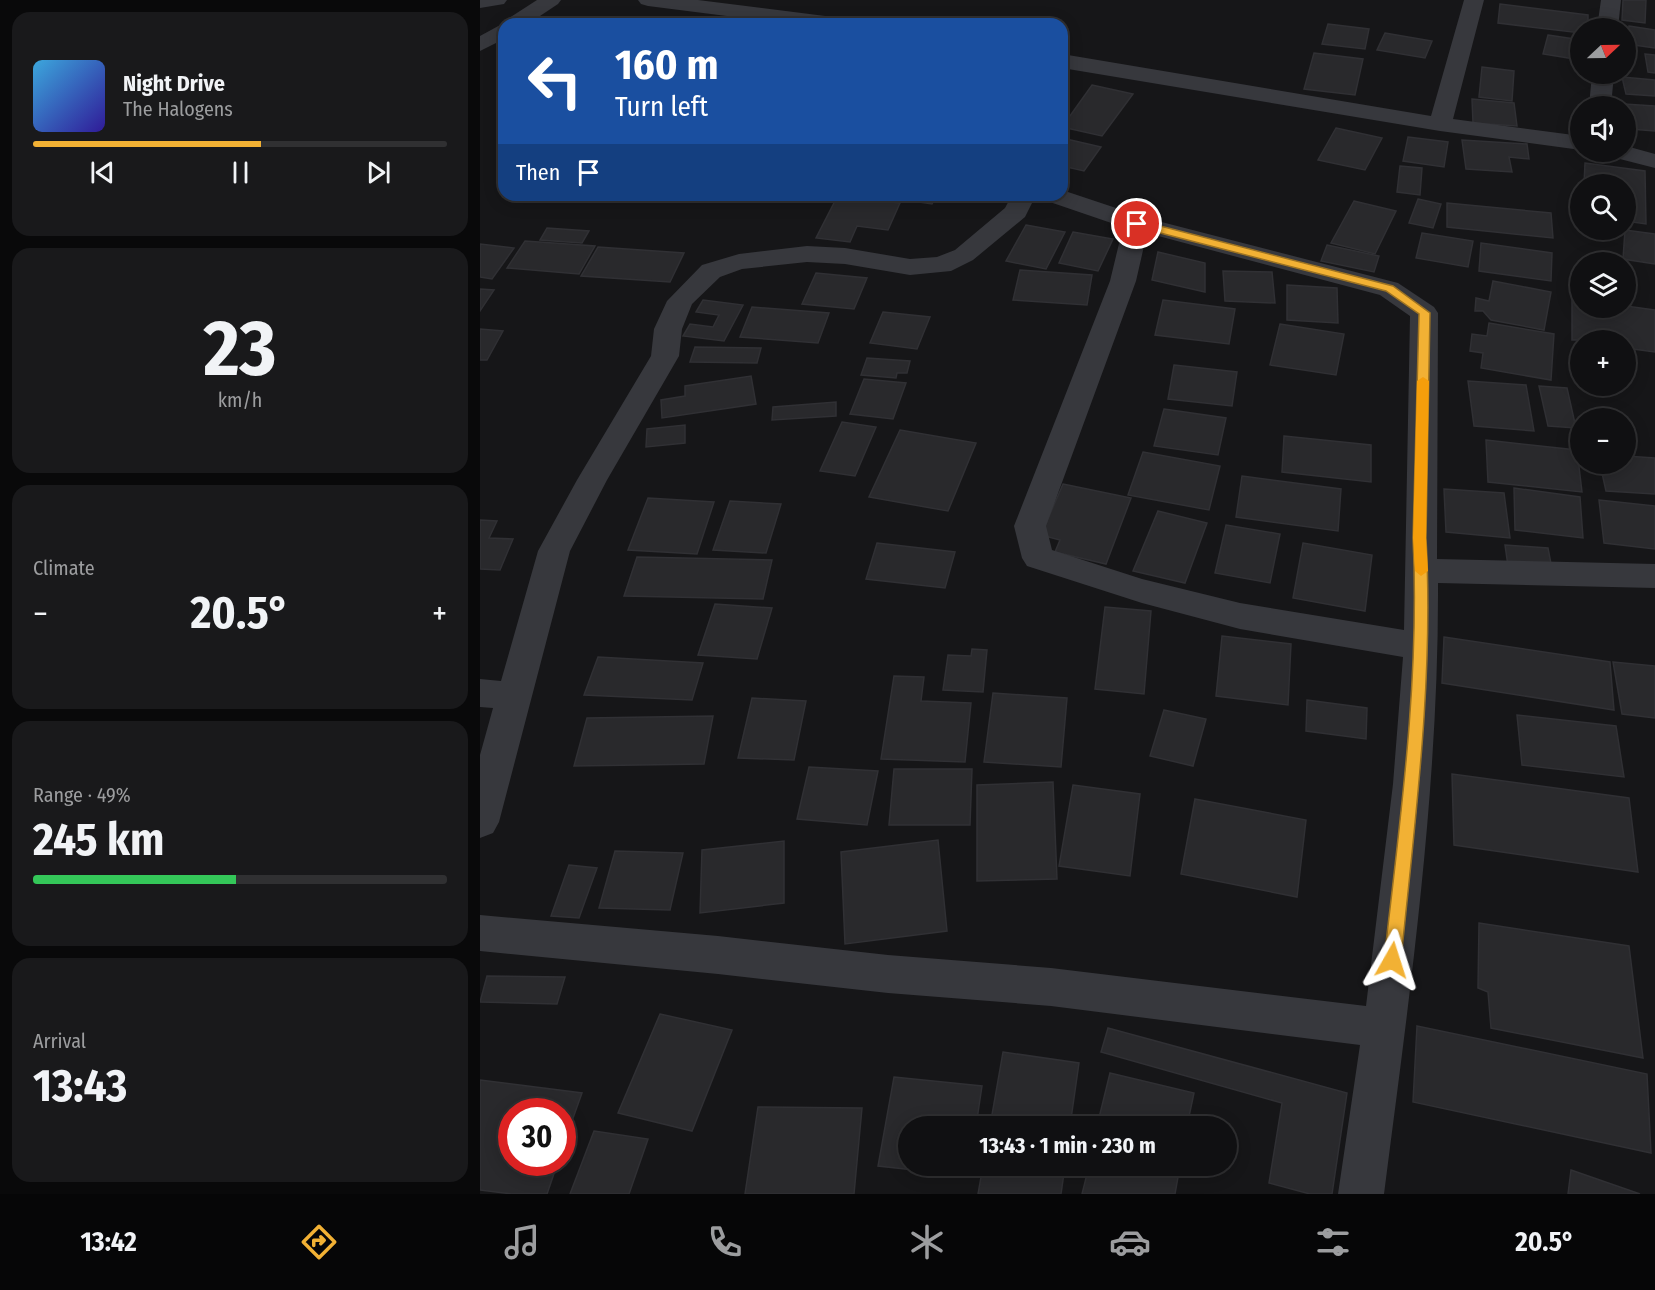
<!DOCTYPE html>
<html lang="en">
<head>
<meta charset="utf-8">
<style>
	body { margin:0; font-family:"Fira Sans Condensed",sans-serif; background:#19191b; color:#f1f3f6; height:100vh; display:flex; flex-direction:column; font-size:22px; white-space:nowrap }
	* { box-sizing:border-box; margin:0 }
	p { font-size:20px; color:#9c9d9f }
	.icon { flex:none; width:33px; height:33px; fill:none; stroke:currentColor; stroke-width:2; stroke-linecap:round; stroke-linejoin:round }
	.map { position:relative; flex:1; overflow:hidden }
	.sheet { display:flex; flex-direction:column; gap:12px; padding:12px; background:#09090a; width:480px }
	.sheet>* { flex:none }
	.top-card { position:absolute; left:18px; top:18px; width:570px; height:183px; border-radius:18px; box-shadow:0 3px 15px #0003,0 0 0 2px #303032; background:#1a4fa0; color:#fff; overflow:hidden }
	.needle { width:39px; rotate:68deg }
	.fabs { position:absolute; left:1090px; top:18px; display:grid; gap:12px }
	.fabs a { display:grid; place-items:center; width:66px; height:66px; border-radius:50%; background:#101012; box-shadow:0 3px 15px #0003,0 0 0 2px #303032; font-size:30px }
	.speed { position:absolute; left:18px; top:1098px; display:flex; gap:12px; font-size:30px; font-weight:700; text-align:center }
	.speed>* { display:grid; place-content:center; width:78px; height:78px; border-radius:50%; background:#101012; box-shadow:0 3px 15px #0003,0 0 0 2px #303032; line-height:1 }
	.speed .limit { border:9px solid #d22; background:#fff; color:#111 }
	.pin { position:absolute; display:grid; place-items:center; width:51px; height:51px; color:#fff; margin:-26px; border:3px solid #fff; border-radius:50%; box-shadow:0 2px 6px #0007 }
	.me { position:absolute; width:66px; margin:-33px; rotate:6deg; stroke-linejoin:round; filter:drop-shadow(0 0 4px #0008) }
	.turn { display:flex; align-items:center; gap:21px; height:126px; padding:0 18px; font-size:27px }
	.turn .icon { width:78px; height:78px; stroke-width:2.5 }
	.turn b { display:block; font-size:42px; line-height:51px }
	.then { display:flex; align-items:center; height:57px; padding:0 18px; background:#0003; gap:12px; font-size:22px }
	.big { font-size:45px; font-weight:700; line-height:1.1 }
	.sheet .card { flex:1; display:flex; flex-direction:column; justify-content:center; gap:9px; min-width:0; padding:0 21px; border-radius:18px; background:#19191b }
	.sheet .dial { align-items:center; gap:0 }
	.dial b { font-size:78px; line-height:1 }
	.song { display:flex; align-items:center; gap:18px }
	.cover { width:72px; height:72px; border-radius:9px; background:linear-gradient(135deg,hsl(200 70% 55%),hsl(250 70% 35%)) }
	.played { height:6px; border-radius:3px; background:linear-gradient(90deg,#f2b134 55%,#303032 55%) }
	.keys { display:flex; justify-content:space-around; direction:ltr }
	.heat { display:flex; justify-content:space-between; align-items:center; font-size:33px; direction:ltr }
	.charge { height:9px; border-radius:4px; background:linear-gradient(90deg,#34c759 49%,#303032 0) }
	.trip { position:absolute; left:418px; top:1116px; width:339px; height:60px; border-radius:30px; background:#101012; box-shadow:0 3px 15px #0003,0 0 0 2px #303032; font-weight:700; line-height:60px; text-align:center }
	.tabs { display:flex; height:96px; justify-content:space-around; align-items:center; background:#060607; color:#9c9d9f }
	.tabs .icon { width:42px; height:42px }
	.tabs .selected { color:#f2b134 }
	.tabs b { font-size:27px; color:#f1f3f6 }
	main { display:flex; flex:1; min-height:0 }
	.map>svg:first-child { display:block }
	.building { fill:#29292c; stroke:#303034; stroke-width:1.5 }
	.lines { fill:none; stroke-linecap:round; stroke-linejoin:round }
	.minor { fill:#37383d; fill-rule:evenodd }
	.route { fill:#f2b134; stroke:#9d7322; stroke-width:1.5 }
	.slow { fill:#f59e0b }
</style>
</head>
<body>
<main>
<section class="sheet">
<div class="card">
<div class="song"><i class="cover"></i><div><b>Night Drive</b><p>The Halogens</p></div></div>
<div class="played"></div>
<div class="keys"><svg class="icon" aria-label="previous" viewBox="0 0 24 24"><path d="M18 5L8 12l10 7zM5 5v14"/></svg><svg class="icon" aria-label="pause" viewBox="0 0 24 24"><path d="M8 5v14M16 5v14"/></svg><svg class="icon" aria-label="next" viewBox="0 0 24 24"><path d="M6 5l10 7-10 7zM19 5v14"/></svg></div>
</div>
<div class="card dial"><b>23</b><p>km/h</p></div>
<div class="card"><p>Climate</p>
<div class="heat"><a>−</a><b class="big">20.5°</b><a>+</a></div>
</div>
<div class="card"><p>Range · 49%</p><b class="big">245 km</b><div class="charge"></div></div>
<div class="card"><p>Arrival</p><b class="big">13:43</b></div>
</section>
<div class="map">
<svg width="1175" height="1194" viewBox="0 0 1175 1194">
	<rect width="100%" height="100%" fill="#161618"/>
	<g class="building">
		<polygon points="1143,0 1166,0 1165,23 1142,20"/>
		<polygon points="1020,4 1108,15 1108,28 1101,28 1101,33 1018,23"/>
		<polygon points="848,24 889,29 885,49 842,44"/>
		<polygon points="1149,26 1175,30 1175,48 1147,44"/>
		<polygon points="905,33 952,41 945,58 897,50"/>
		<polygon points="1068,35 1101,40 1101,60 1063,54"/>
		<polygon points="834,53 883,59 875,95 824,89"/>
		<polygon points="1165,54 1175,55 1175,73 1168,72"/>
		<polygon points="1002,67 1034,71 1032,101 999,97"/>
		<polygon points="1142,77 1175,80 1175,96 1146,94"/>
		<polygon points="612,85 653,94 622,136 582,127"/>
		<polygon points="992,99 1034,103 1037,126 993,123"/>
		<polygon points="1144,104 1175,106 1175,131 1150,129"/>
		<polygon points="856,128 902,138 885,170 838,160"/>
		<polygon points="928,137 968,142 964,167 923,161"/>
		<polygon points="582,138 621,147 604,171 582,166"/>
		<polygon points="982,140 1047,144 1049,159 1029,157 1032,172 986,169"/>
		<polygon points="1105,163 1165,171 1166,224 1146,221 1146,184 1104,184"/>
		<polygon points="920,166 942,168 940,195 917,192"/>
		<polygon points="408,195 457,195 452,204 406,197"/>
		<polygon points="357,197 420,203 408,230 377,226 370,242 336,238"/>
		<polygon points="938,199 961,204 953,228 929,223"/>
		<polygon points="874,201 916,211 895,254 851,243"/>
		<polygon points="967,203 1071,213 1073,238 967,227"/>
		<polygon points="546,225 585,232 566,269 526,261"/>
		<polygon points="67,228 109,231 102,243 60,240"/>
		<polygon points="1145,230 1175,234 1175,264 1143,259"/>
		<polygon points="593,232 633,239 618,271 579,263"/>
		<polygon points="942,233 993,241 988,267 936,258"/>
		<polygon points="45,241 115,246 99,274 27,268"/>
		<polygon points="1001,243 1072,253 1071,281 999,271"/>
		<polygon points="0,244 34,248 12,279 0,277"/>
		<polygon points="847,245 899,256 894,272 841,261"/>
		<polygon points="118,247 204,253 190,282 101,276"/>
		<polygon points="678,252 725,263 725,292 672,280"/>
		<polygon points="540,270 612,275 607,305 533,300"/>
		<polygon points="743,271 792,272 795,303 745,301"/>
		<polygon points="336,273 387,278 374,309 322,304"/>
		<polygon points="1013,281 1071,292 1064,330 1011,320 1003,311 995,311 996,298 1009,301"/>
		<polygon points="807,285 857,288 858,323 807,320"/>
		<polygon points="0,289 14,290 0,311"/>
		<polygon points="1092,299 1101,300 1101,308 1146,306 1175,310 1175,352 1146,348 1146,340 1092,340"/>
		<polygon points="223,300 263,305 244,341 203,336 210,324 233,327 239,315 216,312"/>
		<polygon points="683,300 755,309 749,344 675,335"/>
		<polygon points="272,307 349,313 338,343 260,337"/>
		<polygon points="403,312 450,317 437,349 390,343"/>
		<polygon points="1009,323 1074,334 1071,380 1001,368 1003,353 990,351 992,334 1007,336"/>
		<polygon points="800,324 864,334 856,375 790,365"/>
		<polygon points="0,329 23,331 7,360 0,360"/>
		<polygon points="215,347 281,348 277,363 210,362"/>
		<polygon points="387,358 430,361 427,373 417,373 416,378 381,375"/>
		<polygon points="694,365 757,372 752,406 688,399"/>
		<polygon points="271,376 276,404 182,418 181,400 205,396 205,386"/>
		<polygon points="384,379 426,383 413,419 370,414"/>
		<polygon points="988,381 1046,385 1054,431 994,426"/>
		<polygon points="1059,386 1087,388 1096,428 1068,426"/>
		<polygon points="356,402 356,416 292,420 293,407"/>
		<polygon points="684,409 746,418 738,455 674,446"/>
		<polygon points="362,422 396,427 375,476 340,471"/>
		<polygon points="205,425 205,443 166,447 167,429"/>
		<polygon points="420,430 496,443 468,511 389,497"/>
		<polygon points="804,436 891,445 891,482 802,472"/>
		<polygon points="1006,440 1097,450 1102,492 1008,482"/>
		<polygon points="663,452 740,466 729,510 648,495"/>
		<polygon points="1146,456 1175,458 1175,494 1126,491 1120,464 1146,464"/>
		<polygon points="762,476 861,489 858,531 756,517"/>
		<polygon points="583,484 651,498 626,564 575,552 580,540 561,535"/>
		<polygon points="1034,488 1100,497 1103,538 1035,530"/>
		<polygon points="964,489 1024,493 1030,538 966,532"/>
		<polygon points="168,498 234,502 217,554 148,550"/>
		<polygon points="1119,500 1175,506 1175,549 1124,543"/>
		<polygon points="250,501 301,504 286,553 233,550"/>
		<polygon points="678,511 727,523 705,583 653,571"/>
		<polygon points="0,520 17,521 9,538 33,539 20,570 0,569"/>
		<polygon points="746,525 800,534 790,583 735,573"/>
		<polygon points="397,543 475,552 465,588 386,579"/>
		<polygon points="823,543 892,555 885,611 813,598"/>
		<polygon points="1025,545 1068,548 1072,569 1028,566"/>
		<polygon points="157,557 292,560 283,599 144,596"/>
		<polygon points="235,604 292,608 277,659 218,655"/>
		<polygon points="625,607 671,611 664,694 615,689"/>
		<polygon points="742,636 811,644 808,705 736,696"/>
		<polygon points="964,637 1130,662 1134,710 962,683"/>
		<polygon points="492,649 507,650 503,692 463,690 468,655 491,656"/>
		<polygon points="118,657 223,663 212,700 104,695"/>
		<polygon points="1133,662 1175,666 1175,718 1142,714"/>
		<polygon points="414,676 444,677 441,701 491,703 485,762 401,759"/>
		<polygon points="513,693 587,698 581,767 504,762"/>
		<polygon points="272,698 326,701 314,760 258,758"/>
		<polygon points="827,700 887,708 886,739 826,731"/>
		<polygon points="684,710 726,719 713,766 670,756"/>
		<polygon points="1037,715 1136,726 1144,777 1042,765"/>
		<polygon points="233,716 224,764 94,766 107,718"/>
		<polygon points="329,767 398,771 387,825 317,819"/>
		<polygon points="414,769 492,769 490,825 409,825"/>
		<polygon points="972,774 1149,798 1158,872 974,845"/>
		<polygon points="573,782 577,879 497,881 497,785"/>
		<polygon points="593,785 660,794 650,876 579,866"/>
		<polygon points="715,799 826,820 817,897 701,874"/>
		<polygon points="458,840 467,931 365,944 361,852"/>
		<polygon points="304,841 304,903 220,913 222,850"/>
		<polygon points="135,851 203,853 190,910 119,908"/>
		<polygon points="89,865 117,868 99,918 71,916"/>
		<polygon points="999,923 1149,946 1163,1058 1011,1028 1008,992 998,988"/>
		<polygon points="7,976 85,977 77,1004 0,1002"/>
		<polygon points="180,1014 252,1030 212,1131 138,1113"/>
		<polygon points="937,1026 1167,1074 1171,1153 933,1102"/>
		<polygon points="628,1028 867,1093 852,1194 830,1194 789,1183 802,1103 621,1052"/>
		<polygon points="523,1052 599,1063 590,1126 510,1126"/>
		<polygon points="630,1073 714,1093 707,1126 617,1126"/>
		<polygon points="414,1077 502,1086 496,1126 429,1126 429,1166 490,1166 489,1176 398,1166"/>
		<polygon points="0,1080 102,1093 82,1149 82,1112 32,1112 32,1162 78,1162 67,1194 32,1194 0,1190"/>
		<polygon points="278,1107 382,1108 374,1194 265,1194"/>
		<polygon points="114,1131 168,1139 149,1194 90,1194"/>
		<polygon points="503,1166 585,1166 581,1194 498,1194"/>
		<polygon points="609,1166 700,1166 695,1194 602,1194"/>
		<polygon points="1091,1170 1160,1194 1088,1194"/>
	</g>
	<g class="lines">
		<g class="minor">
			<polygon points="0,0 27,0 24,4 0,8"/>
			<polygon points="57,0 81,0 78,4 48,24 24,24 24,39 0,51 0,36 22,24 26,20"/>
			<polygon points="158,0 218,0 361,18 368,20 372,24 310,24 168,6 161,4"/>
			<polygon points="984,0 1004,0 973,119 1101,136 1101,150 960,131 582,68 582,54 951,116"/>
			<polygon points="1121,0 1141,0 1138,28 1117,28"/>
			<polygon points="1112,74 1134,74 1131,106 1109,106"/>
			<polygon points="1146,146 1175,154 1175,168 1132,157 1128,152 1146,152"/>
			<path d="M582,190L666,218L918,283L954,307L958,313L957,559L1175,564V588L958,583C959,788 930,992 904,1194H858L880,1045L571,1006L408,993L238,974L0,951V915L238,936L408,955L571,968L886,1006L913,784L923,657L760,629L662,603L547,566L542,558L534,526L630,281L643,227L564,200L561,195H582ZM667,233L900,295L930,316L924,630L760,603L662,579L572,550L566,526L656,281Z"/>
			<polygon points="532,195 556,195 545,217 493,260 471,271 430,275 365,264 327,262 262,269 240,277 212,304 202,329 199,356 127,480 90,551 19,822 13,833 0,838 0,755 13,708 0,707 0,679 21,681 58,551 97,480 171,356 174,329 187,301 222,265 259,254 327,246 365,248 430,259 457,257 475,250 525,208"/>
		</g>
	</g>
	<path class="route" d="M657,220L913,286L950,313L946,538C954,679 935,820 921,960L918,965L912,967L906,965L904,960C920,820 940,679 933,538L939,314L906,291L653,226L651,224Z"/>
	<polygon class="slow" points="943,377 949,381 946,538 948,571 941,576 935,571 933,538 937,381"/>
</svg>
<div class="fabs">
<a><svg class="needle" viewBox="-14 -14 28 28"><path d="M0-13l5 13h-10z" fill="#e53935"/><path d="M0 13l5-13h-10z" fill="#9c9d9f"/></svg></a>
<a><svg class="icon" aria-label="sound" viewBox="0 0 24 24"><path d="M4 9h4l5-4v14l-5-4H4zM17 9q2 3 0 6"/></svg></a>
<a><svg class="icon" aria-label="search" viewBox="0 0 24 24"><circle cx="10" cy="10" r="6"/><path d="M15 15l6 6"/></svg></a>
<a><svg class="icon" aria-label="layers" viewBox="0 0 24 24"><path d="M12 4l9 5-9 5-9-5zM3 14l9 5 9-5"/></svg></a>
<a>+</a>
<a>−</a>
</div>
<div class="speed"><div class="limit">30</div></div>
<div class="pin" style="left:657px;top:224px;background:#d93025"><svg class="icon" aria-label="arrive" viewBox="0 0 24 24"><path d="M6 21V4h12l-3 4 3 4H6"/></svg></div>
<svg class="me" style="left:912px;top:960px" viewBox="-20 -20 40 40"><path d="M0-17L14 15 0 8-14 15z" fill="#f2b134" stroke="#fff" stroke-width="4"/></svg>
<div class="trip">13:43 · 1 min · 230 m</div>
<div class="top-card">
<div class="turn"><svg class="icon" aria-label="left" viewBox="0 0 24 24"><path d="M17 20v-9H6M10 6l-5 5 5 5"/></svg><div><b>160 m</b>Turn left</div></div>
<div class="then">Then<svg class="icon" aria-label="arrive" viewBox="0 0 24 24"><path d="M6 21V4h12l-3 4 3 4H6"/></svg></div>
</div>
</div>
</main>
<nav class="tabs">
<b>13:42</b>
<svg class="icon selected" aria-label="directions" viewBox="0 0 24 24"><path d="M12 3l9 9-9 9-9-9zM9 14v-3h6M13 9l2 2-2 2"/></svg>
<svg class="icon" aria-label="music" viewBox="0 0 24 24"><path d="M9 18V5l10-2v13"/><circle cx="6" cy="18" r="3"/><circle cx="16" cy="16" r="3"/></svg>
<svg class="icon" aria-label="phone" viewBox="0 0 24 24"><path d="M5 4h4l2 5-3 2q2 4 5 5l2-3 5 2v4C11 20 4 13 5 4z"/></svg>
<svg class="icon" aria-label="climate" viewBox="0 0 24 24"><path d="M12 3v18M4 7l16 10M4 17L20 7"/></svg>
<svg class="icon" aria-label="car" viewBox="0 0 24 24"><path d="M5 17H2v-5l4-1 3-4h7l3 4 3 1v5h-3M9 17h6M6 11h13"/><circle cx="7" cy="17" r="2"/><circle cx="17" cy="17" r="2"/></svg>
<svg class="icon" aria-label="filters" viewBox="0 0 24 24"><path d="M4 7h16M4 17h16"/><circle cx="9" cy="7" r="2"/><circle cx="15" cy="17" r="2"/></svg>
<b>20.5°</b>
</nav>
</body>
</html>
